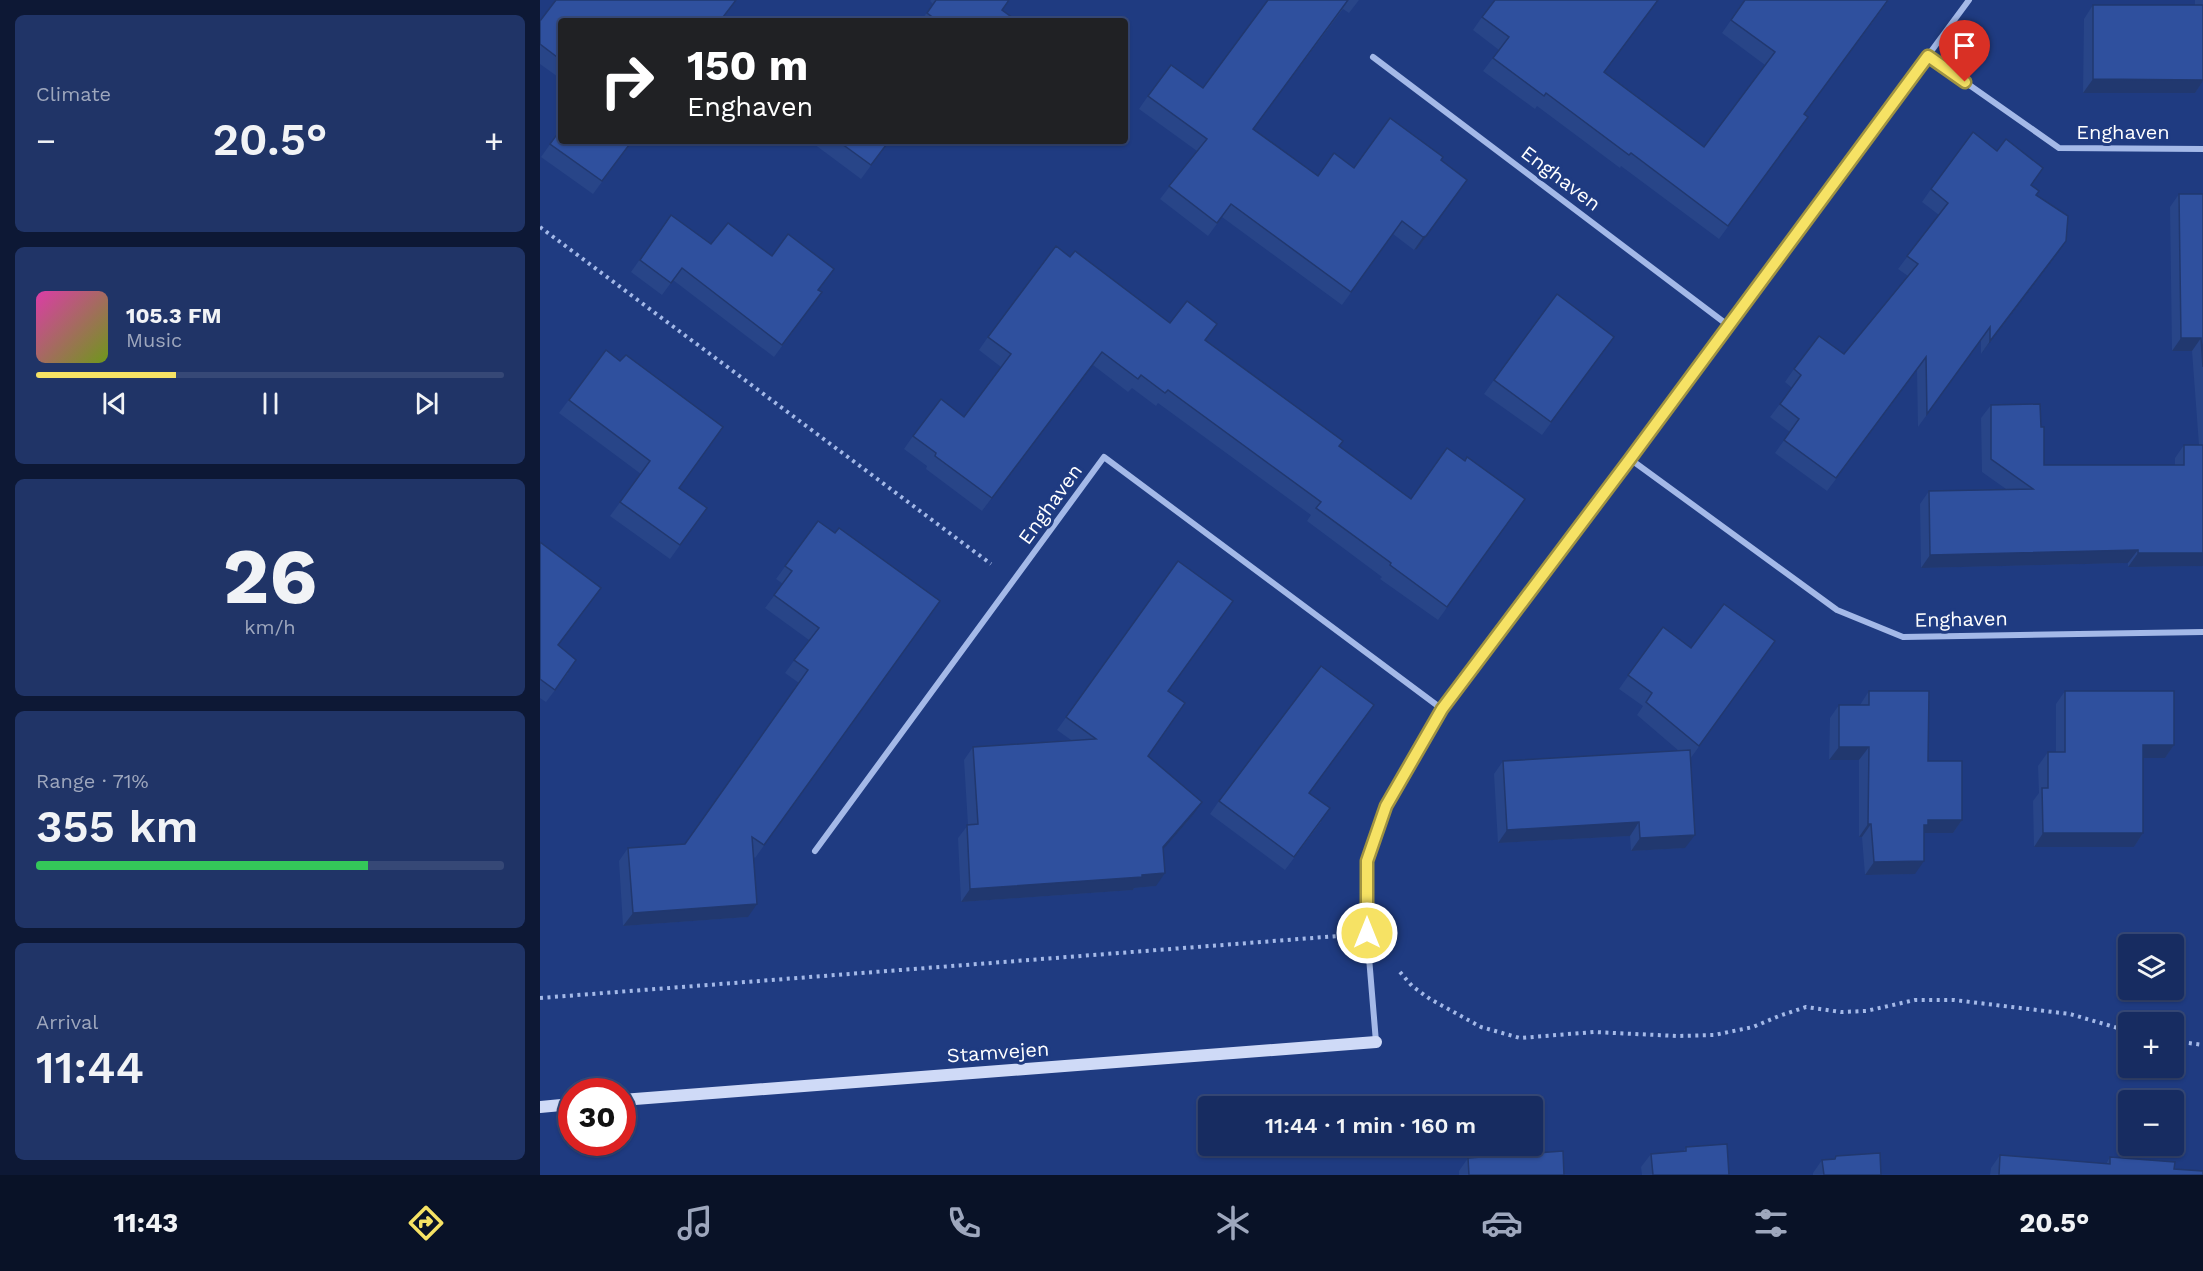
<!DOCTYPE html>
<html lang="en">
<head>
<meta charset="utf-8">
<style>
	body { margin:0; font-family:"Work Sans",sans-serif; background:#203467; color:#f1f3f6; height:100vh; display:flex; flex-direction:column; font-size:22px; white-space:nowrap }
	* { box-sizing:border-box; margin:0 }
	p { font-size:20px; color:#9ea7bd }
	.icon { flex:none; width:33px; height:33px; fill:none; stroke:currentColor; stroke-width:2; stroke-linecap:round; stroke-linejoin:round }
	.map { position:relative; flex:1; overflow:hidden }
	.panel { display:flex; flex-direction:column; gap:15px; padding:15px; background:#0d1835; width:540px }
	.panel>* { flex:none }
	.hud { position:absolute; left:18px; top:18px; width:570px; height:126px; border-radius:6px; box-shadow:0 2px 4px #0004,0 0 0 2px #364876; background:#202124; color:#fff; overflow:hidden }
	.tools { position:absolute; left:1578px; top:934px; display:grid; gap:12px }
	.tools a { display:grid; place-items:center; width:66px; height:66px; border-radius:6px; background:#172c61; box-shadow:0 2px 4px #0004,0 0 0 2px #364876; font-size:30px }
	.speed { position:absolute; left:18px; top:1078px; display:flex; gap:12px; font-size:30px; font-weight:700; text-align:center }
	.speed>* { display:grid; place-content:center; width:78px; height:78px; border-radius:50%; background:#172c61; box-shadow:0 2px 4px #0004,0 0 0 2px #364876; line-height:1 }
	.speed .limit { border:9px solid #d22; background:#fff; color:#111 }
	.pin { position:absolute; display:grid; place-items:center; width:51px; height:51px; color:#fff; margin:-62px -26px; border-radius:50% 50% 50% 0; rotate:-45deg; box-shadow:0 0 6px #0007 }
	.pin .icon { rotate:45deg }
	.me { position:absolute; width:66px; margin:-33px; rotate:0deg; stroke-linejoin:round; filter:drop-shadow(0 0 4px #0008) }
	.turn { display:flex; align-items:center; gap:21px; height:126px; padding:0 30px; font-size:27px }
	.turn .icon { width:78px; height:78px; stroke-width:2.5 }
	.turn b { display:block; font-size:42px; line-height:51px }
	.big { font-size:45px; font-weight:600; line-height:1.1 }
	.panel .card { flex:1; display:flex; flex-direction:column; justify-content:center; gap:9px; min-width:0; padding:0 21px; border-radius:9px; background:#203467 }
	.panel .dial { align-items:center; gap:0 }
	.dial b { font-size:78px; line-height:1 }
	.song { display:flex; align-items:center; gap:18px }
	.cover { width:72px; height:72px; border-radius:9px; background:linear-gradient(135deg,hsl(320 70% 55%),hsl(80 70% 35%)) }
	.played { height:6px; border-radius:3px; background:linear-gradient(90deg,#f6e264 30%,#364876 30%) }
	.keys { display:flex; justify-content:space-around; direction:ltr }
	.heat { display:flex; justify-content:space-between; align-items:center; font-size:33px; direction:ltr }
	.charge { height:9px; border-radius:4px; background:linear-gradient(90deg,#34c759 71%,#364876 0) }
	.trip { position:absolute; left:658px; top:1096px; width:345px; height:60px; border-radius:6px; background:#172c61; box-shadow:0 2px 4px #0004,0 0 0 2px #364876; font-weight:600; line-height:60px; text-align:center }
	.dock { display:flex; height:96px; justify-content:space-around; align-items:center; background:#091227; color:#9ea7bd }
	.dock .icon { width:42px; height:42px }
	.dock .active { color:#f6e264 }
	.dock b { font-size:27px; color:#f1f3f6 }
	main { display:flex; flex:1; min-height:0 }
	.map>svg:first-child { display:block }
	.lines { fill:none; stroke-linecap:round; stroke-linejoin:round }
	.path { stroke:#a4b9e8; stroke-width:4; stroke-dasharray:3 4.5; stroke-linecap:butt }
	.street { stroke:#a4b9e8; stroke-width:6 }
	.secondary { stroke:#cfdaf7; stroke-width:12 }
	.wall { fill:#284588 }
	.shaded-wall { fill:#21386f }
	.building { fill:#2f509e; stroke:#21386f; stroke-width:1.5 }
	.route-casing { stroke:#a09341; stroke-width:15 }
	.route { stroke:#f6e264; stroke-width:10 }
	.labels { text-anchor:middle; stroke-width:6; stroke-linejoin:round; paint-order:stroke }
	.street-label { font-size:20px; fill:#fff; stroke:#1f3b81 }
</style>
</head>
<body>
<main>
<section class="panel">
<div class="card"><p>Climate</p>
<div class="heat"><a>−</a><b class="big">20.5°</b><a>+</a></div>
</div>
<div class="card">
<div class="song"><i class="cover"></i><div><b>105.3 FM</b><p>Music</p></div></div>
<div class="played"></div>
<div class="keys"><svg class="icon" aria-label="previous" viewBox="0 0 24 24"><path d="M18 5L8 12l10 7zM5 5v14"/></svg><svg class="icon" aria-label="pause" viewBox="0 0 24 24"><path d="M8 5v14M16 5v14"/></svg><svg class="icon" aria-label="next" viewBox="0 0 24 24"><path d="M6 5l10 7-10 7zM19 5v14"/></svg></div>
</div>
<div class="card dial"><b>26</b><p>km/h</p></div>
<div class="card"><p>Range · 71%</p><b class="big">355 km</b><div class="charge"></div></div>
<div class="card"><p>Arrival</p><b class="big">11:44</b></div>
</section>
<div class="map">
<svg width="1663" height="1175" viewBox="0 0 1663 1175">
	<rect width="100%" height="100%" fill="#1f3b81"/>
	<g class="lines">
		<g class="path">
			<polyline points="0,227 451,564"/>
			<polyline points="860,972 872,986 890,999 941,1027 980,1038 1054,1032 1137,1036 1174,1035 1213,1027 1239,1016 1266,1007 1301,1012 1326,1011 1375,1000 1414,1000 1530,1014 1588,1031"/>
			<polyline points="0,998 798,936"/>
			<polyline points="1634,1041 1663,1045"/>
		</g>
		<g class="street">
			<polyline points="1388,56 1519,148 1663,149"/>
			<polyline points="833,57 1189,326"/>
			<polyline points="1090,459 1297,610 1363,637 1663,632"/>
			<polyline points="275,851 564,457 902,709"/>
			<polyline points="836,1042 827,933 827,861 846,806 902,709 1090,459 1429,0"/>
		</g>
		<g class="secondary">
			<polyline points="82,1100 836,1042"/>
			<polyline points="0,1107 32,1104"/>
		</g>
	</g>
	<g class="wall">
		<polygon points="391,0 470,0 462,10 477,21 381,21 393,4 390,1"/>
		<polygon points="728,0 819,0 809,13 803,9 713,129 778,176 814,168 901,160 927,180 877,249 874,250 853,234 802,305 682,217 668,236 620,199 657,151 599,109 608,96 663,88"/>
		<polygon points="1205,0 1349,0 1264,114 1268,117 1179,239 1081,166 1080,168 997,106 995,109 943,71 959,50 933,30 942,17 1065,72 1164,147 1225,65 1182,33"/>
		<polygon points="1655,0 1663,0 1663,81 1655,93 1543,93 1544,19 1553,5 1655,5"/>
		<polygon points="0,21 21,21 21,79 0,64"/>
		<polygon points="21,129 92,141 53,194 1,157"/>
		<polygon points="270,141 349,141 321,179"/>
		<polygon points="1491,185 1496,195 1517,254 1441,354 1441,340 1378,427 1377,370 1287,491 1235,453 1250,432 1230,417 1252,388 1245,382 1254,369 1304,354 1368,276 1358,269 1399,215 1382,202 1391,189"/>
		<polygon points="1639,194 1663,194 1663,566 1588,567 1588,563 1381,568 1380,504 1389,491 1466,489 1442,472 1441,418 1451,405 1501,427 1504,465 1635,465 1635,458 1644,445 1659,445 1652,351 1632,351 1630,207"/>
		<polygon points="131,215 171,244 232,256 282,292 234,357 133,280 122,295 91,272"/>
		<polygon points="530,257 630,323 665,340 799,446 871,499 925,461 985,499 898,620 840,579 842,577 767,521 771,515 618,403 616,406 592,388 588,392 553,365 442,511 386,469 387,466 364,449 373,436 424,417 461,367 439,350 448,337"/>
		<polygon points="1074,337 1002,435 944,394 954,380"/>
		<polygon points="66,350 139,488 167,508 130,559 70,516 101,474 19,413"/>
		<polygon points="278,521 295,533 400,601 215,858 214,857 208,917 83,926 79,861 88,848 145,844 259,683 245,673 269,640 225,608 243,584 236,579"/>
		<polygon points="0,542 19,646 28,673 6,702 0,698"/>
		<polygon points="638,561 629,691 608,756 653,815 623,849 616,886 594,888 593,890 421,902 418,838 428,825 424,760 433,747 531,740 517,730"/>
		<polygon points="1123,627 1151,648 1235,641 1150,759 1145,848 1091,851 1090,836 958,843 954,774 963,761 1139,751 1097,715 1103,706 1079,689"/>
		<polygon points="1329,691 1388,761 1422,820 1413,833 1384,833 1375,874 1325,875 1322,837 1319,837 1319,760 1289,760 1290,718 1299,705 1320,705"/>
		<polygon points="1525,691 1634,745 1625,758 1603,758 1603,833 1594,847 1494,847 1493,801 1499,793 1498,766 1508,752 1516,752 1516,704"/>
		<polygon points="834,705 769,793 781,822 745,870 670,814 679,801"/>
		<polygon points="1146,1147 1189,1175 1102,1175 1101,1167 1111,1154 1143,1152"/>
		<polygon points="1460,1155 1566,1164 1570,1157 1634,1169 1663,1175 1450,1175 1451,1168"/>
		<polygon points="1296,1156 1341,1175 1273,1175 1273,1173 1282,1160 1294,1159"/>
		<polygon points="928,1158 1024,1175 919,1175 919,1171"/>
	</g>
	<g class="shaded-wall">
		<polygon points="1553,79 1663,80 1663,81 1655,93 1543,93"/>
		<polygon points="918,193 877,249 874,250 883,237"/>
		<polygon points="1526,241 1517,254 1441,354 1450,341"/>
		<polygon points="1641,338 1661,338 1652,351 1632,351"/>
		<polygon points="562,352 553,365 442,511 452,498"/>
		<polygon points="1598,550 1588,563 1381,568 1390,555"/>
		<polygon points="1598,553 1663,553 1663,566 1588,567"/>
		<polygon points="1603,745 1634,745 1625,758 1594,758"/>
		<polygon points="1299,747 1329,747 1319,760 1289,760"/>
		<polygon points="662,802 653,815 614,860 623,847"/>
		<polygon points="1388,820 1422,820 1413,833 1382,833 1384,825"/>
		<polygon points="1099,822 1090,836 958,843 967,830"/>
		<polygon points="1328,824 1331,824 1322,837 1319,837"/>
		<polygon points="1503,833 1603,833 1594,847 1494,847"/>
		<polygon points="1155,835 1145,848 1091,851 1100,838"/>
		<polygon points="1384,861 1375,874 1325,875 1334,862"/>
		<polygon points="625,873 616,886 594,888 593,890 421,902 430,889"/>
		<polygon points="217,904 208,917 83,926 93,913"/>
	</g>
	<g class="building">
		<polygon points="16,0 196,0 180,21 21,21 21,60 0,44 0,21"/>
		<polygon points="396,0 469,0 462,10 477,21 398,21 387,13"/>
		<polygon points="728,0 808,0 713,129 778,176 794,153 814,168 850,118 903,157 901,160 927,180 886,236 883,237 862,221 811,292 691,204 677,223 629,186 667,139 608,96 631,65 663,88"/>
		<polygon points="955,0 1118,0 1064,72 1164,147 1235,52 1191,20 1205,0 1348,0 1264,114 1268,117 1188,226 1091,153 1089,155 1006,93 1004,96 953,58 969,37 942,17"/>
		<polygon points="1553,5 1663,5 1663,80 1553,79"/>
		<polygon points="21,129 21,141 92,141 62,181 10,144"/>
		<polygon points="1433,132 1457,151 1466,139 1503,168 1491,185 1499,191 1496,195 1528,216 1526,241 1450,341 1450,327 1387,414 1386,357 1296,478 1244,440 1259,419 1240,404 1261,375 1254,369 1279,336 1304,354 1378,264 1367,256 1408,203 1391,189"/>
		<polygon points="298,141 349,141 331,165"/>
		<polygon points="1639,194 1663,194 1663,367 1661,338 1641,338"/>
		<polygon points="131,215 171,244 188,223 232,256 248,234 294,269 278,290 282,292 242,345 142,268 131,283 100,260"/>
		<polygon points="516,246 530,257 535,251 630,323 647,301 677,324 665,340 803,441 799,446 871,499 907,448 925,461 927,457 985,499 907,607 850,565 851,563 776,508 781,502 628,390 625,393 601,375 598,379 562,352 452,498 395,456 396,453 373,436 401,399 424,417 471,354 448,337"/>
		<polygon points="1017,294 1074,337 1011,422 954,380"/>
		<polygon points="66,350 80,361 86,355 183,427 139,488 167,508 140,545 80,502 110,461 29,400"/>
		<polygon points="1500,404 1501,427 1504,427 1504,465 1644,465 1644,445 1663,445 1663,553 1598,553 1598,550 1390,555 1389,491 1493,489 1451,459 1451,405"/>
		<polygon points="278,521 295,533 299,528 400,601 224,845 212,837 217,904 93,913 88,848 145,844 268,670 254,660 279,628 234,595 252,571 245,566"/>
		<polygon points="0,542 61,588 18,645 36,660 15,690 0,679"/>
		<polygon points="638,561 693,601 628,691 645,703 608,756 662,802 623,847 625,873 602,875 602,877 430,889 427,825 438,824 433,747 556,739 526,717"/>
		<polygon points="1184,604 1235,641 1159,746 1106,702 1112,693 1088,675 1123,627 1151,648"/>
		<polygon points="781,666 834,705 769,793 790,808 754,857 679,801"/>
		<polygon points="1329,691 1389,691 1388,761 1422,761 1422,820 1388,820 1388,825 1384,825 1384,861 1334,862 1331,824 1328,824 1329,747 1299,747 1299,705 1329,705"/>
		<polygon points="1525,691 1634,691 1634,745 1603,745 1603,833 1503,833 1502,788 1508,788 1508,752 1525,752"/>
		<polygon points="1150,750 1155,835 1100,838 1099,822 967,830 963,761"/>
		<polygon points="1187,1144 1189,1175 1113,1175 1111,1154 1146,1151 1146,1147"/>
		<polygon points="1023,1151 1024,1175 929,1175 928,1158"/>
		<polygon points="1340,1153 1341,1175 1284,1175 1282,1160 1295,1159 1296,1156"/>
		<polygon points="1460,1155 1570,1164 1570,1157 1635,1162 1634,1169 1663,1171 1663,1175 1459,1175"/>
	</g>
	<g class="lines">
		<g class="route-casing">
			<polyline id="route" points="827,933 827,861 846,806 902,709 1090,459 1388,56 1425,82"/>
		</g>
		<use href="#route" class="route"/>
	</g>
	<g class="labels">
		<g class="street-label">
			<text x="1583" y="139">Enghaven</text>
			<text transform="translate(1021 178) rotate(37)" y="7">Enghaven</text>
			<text transform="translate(510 504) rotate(-54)" y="7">Enghaven</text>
			<text transform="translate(1421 619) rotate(-1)" y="7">Enghaven</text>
			<text transform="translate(458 1052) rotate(-4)" y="7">Stamvejen</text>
		</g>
	</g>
</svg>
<div class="tools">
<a><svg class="icon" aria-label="layers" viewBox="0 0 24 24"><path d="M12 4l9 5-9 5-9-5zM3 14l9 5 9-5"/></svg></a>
<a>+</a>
<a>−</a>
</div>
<div class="speed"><div class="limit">30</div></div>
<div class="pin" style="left:1425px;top:82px;background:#d93025"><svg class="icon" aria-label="arrive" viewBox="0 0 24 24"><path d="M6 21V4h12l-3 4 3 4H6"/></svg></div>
<svg class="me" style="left:827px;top:933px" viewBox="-20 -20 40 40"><circle r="17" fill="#f6e264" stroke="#fff" stroke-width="3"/><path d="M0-11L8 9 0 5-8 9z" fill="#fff"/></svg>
<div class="trip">11:44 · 1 min · 160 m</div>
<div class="hud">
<div class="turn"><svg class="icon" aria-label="right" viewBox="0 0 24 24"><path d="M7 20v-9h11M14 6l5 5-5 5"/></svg><div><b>150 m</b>Enghaven</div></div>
</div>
</div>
</main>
<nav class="dock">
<b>11:43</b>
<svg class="icon active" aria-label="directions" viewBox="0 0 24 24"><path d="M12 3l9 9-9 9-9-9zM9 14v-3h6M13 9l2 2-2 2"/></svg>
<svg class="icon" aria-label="music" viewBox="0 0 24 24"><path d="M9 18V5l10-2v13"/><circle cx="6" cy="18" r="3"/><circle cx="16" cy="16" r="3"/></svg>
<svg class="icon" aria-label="phone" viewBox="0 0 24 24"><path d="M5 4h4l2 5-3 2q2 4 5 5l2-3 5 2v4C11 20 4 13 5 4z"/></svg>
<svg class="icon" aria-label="climate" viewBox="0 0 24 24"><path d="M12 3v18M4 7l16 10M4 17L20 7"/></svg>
<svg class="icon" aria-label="car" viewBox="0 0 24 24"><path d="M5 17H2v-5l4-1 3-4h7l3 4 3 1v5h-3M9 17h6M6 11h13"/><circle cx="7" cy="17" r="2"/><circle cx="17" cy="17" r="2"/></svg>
<svg class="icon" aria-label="filters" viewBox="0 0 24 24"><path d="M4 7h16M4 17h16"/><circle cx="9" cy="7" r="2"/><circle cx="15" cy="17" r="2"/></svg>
<b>20.5°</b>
</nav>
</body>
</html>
